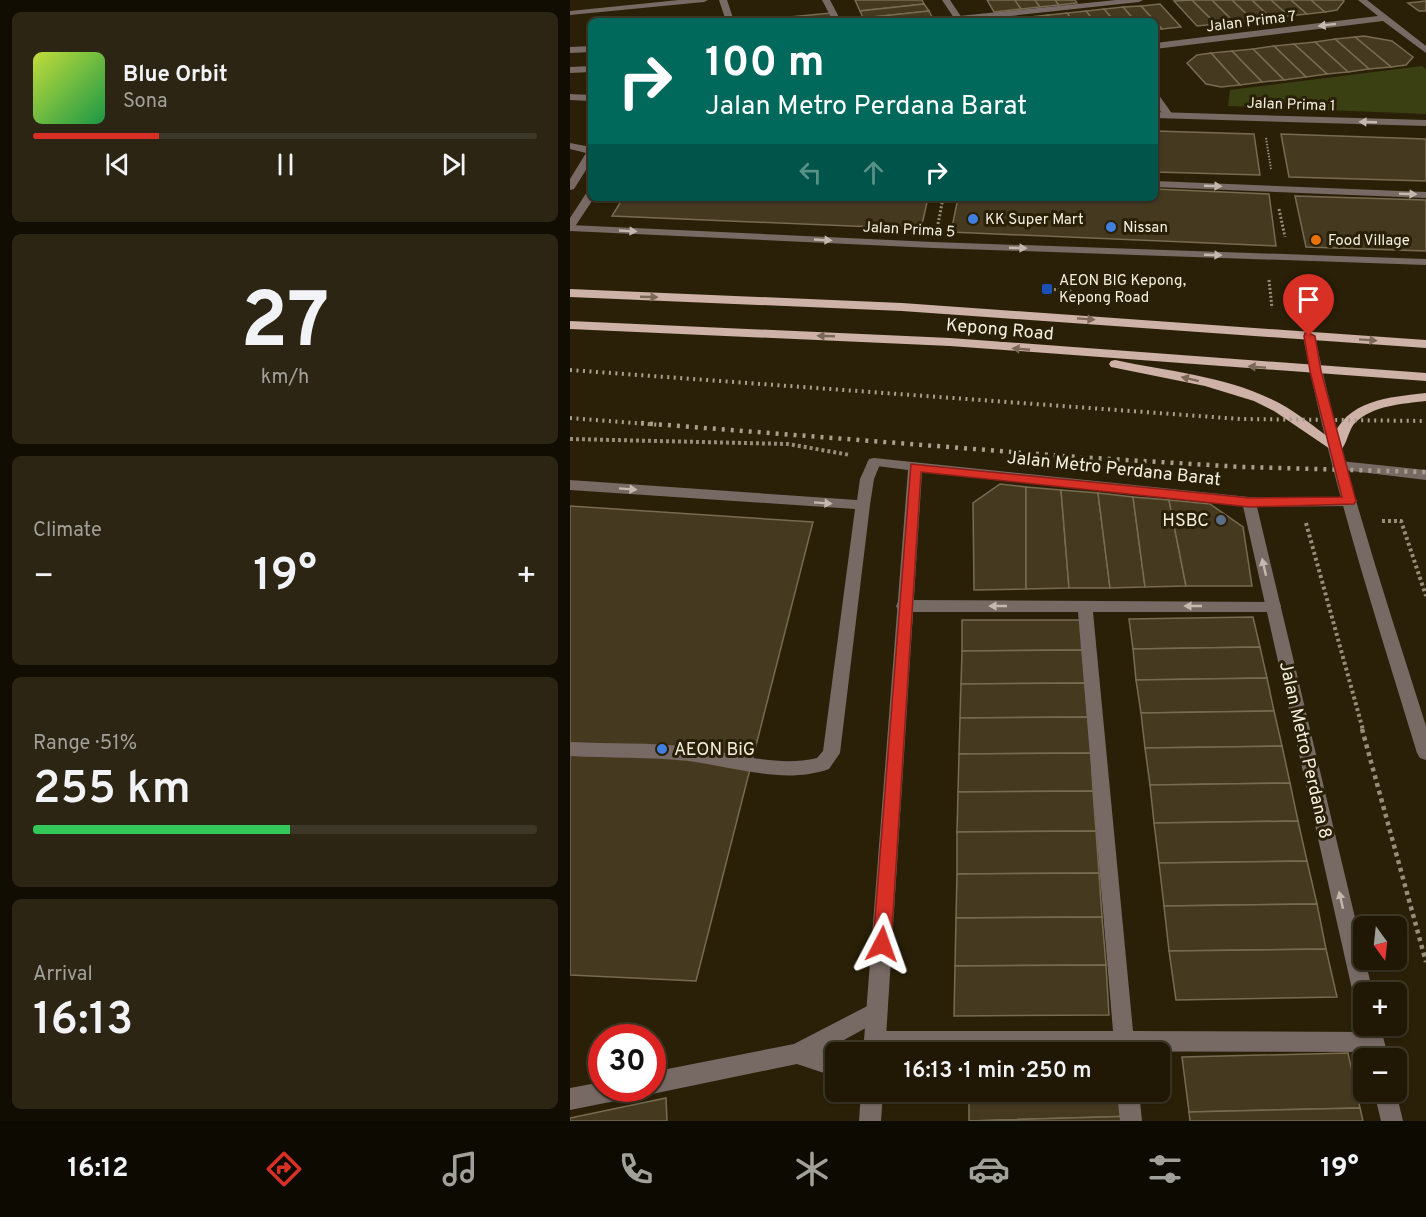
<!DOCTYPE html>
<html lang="en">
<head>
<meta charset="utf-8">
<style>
	body { margin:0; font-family:Overpass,sans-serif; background:#2d2513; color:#f1f3f6; height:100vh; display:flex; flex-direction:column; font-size:22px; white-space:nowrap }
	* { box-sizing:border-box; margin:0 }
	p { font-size:20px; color:#a2a09a }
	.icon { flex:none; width:33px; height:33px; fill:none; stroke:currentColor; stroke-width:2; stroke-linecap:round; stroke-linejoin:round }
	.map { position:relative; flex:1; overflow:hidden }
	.side { display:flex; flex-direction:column; gap:12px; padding:12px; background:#120d03; width:570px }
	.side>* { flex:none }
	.hud { position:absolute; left:18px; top:18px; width:570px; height:183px; border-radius:9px; box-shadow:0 2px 4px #0004,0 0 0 2px #3d3727; background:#00695c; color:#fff; overflow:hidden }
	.needle { width:39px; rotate:165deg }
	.fabs { position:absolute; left:783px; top:916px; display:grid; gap:12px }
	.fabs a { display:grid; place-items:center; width:54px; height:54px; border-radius:9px; background:#201805; box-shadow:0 2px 4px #0004,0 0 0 2px #3d3727; font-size:30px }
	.speed { position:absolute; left:18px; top:1024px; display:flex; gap:12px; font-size:30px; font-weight:700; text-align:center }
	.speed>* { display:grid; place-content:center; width:78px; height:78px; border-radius:50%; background:#201805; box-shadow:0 2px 4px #0004,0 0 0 2px #3d3727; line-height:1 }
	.speed .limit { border:9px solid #d22; background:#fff; color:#111 }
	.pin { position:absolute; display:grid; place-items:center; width:51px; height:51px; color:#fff; margin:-62px -26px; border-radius:50% 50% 50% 0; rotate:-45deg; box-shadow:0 0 6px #0007 }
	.pin .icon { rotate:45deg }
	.me { position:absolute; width:66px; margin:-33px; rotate:4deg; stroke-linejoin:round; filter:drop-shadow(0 0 4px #0008) }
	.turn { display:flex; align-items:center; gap:21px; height:126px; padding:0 18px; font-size:27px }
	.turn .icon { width:78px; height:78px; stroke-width:2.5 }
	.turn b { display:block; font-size:42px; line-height:51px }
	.lanes { display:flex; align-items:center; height:57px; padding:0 18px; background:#0003; justify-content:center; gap:30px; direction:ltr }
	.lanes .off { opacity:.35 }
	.big { font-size:45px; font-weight:600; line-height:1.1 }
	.side .tile { flex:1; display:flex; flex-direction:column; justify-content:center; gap:9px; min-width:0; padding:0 21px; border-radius:9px; background:#2d2513 }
	.side .dial { align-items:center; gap:0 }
	.dial b { font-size:78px; line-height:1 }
	.song { display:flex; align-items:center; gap:18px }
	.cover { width:72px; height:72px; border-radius:9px; background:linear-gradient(135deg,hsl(70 70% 55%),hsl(140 70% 35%)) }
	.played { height:6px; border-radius:3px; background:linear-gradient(90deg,#d93025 25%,#3d3727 25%) }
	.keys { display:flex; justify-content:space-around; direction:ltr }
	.heat { display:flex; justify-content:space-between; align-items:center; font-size:33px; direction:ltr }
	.charge { height:9px; border-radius:4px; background:linear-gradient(90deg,#34c759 51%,#3d3727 0) }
	.trip { position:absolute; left:255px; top:1042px; width:345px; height:60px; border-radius:9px; background:#201805; box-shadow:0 2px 4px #0004,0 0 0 2px #3d3727; font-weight:600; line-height:60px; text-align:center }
	.tabs { display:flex; height:96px; justify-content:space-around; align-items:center; background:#0d0a02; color:#a2a09a }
	.tabs .icon { width:42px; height:42px }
	.tabs .on { color:#d93025 }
	.tabs b { font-size:27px; color:#f1f3f6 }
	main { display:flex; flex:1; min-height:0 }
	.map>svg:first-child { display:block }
	.green { fill:#3b4012 }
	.building { fill:#453a20; stroke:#776c51; stroke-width:1.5 }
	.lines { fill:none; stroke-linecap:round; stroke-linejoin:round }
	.path-far3 { stroke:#968e7a; stroke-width:2; stroke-dasharray:1.5 1.5; stroke-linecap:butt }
	.path-far2 { stroke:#968e7a; stroke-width:3; stroke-dasharray:2 2; stroke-linecap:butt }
	.path-far1 { stroke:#968e7a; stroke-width:4; stroke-dasharray:3 3; stroke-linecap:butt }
	.path { stroke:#968e7a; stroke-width:4.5; stroke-dasharray:4 4; stroke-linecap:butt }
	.service { fill:#776964; fill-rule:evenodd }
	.minor { fill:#776964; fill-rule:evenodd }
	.tertiary { fill:#776964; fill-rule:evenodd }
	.primary { fill:#ceb1a7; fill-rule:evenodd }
	.rail-far1 { stroke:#a8a08d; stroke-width:4; stroke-dasharray:2 4.5; stroke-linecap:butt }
	.rail { stroke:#a8a08d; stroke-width:4.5; stroke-dasharray:3 6; stroke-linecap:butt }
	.oneway { fill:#c3b9ae }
	.oneway2 { fill:#7c6857 }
	.route { fill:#d93025; stroke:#8d1f18; stroke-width:1.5 }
	.shop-dot { fill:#3f7fe0; stroke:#2a2007; stroke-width:2 }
	.food-dot { fill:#e8710a; stroke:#2a2007; stroke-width:2 }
	.transit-dot { fill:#1a4fb4; stroke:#2a2007; stroke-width:2 }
	.service-dot { fill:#5c6f8a; stroke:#2a2007; stroke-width:2 }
	.labels { text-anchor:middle; stroke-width:6; stroke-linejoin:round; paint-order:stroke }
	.far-street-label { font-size:15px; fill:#f5efe0; stroke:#2a2007 }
	.far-poi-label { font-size:15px; fill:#f5efe0; stroke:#2a2007; text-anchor:start }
	.street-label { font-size:18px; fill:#f5efe0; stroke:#2a2007 }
	.poi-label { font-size:18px; fill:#f5efe0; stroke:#2a2007; text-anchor:end }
</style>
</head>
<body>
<main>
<section class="side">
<div class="tile">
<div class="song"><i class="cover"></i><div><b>Blue Orbit</b><p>Sona</p></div></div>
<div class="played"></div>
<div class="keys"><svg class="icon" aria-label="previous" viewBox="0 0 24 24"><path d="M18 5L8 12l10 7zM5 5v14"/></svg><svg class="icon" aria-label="pause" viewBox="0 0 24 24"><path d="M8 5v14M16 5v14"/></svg><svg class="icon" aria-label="next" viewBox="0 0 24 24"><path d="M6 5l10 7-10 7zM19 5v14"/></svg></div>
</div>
<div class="tile dial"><b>27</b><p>km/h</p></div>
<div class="tile"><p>Climate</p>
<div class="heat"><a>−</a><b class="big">19°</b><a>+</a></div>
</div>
<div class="tile"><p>Range · 51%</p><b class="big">255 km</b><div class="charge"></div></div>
<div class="tile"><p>Arrival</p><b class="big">16:13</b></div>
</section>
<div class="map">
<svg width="856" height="1121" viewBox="0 0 856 1121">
	<rect width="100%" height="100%" fill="#2a2007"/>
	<polygon class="green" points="852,66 856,69 856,114 658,106 660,90"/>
	<g class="building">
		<polygon points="285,0 352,0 354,4 290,11"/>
		<polygon points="417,0 445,0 451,9 424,12"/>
		<polygon points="445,0 465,0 470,7 451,9"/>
		<polygon points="465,0 485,0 489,5 470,7"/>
		<polygon points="485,0 505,0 507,3 489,5"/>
		<polygon points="622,0 646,24 627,26 604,1"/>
		<polygon points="622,0 642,0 664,22 646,24"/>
		<polygon points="642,0 662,0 683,20 664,22"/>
		<polygon points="662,0 682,0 701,18 683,20"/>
		<polygon points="682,0 701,0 719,16 701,18"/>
		<polygon points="701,0 721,0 737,14 719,16"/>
		<polygon points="721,0 741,0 755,12 737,14"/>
		<polygon points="741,0 773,0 774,1 767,10 755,12"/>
		<polygon points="856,1 856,11 849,11 838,3"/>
		<polygon points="354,4 359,11 293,18 290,11"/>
		<polygon points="590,4 611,27 592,29 571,6"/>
		<polygon points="571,6 592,29 585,30 585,21 565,21 553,7"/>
		<polygon points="553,7 565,21 544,21 534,9"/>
		<polygon points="534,9 544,21 524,21 516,11"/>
		<polygon points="359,11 363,19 295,21 293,18"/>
		<polygon points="516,11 524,21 503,21 497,13"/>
		<polygon points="261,13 265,20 200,21 199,19"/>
		<polygon points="497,13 503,21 482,21 478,15"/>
		<polygon points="478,15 482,21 462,21 459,17"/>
		<polygon points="794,36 822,41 843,57 836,65 821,67 785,37"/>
		<polygon points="785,37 821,67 799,69 765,39"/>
		<polygon points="765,39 799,69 778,72 745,42"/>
		<polygon points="745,42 778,72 757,74 724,44"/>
		<polygon points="724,44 757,74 736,77 704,46"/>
		<polygon points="704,46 736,77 714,80 683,49"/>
		<polygon points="683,49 714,80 692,82 662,51"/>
		<polygon points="662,51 692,82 670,85 641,53"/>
		<polygon points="641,53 670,85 651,87 636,84 617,63 627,55"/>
		<polygon points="585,131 684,134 690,175 585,172"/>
		<polygon points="711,134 856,139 856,181 719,177"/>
		<polygon points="585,189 699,194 706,246 381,232 388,198 585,198"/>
		<polygon points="725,196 856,200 856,251 736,247"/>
		<polygon points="53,198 358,198 351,229 42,216"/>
		<polygon points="430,484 456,487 456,589 404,590 403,503"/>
		<polygon points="456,487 491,490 499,588 456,589"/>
		<polygon points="491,490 528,493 540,588 499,588"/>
		<polygon points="528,493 563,497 575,587 540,588"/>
		<polygon points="563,497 599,500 616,586 575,587"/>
		<polygon points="599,500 640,504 673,527 682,586 616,586"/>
		<polygon points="0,506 243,522 126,981 0,975"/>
		<polygon points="683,617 690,647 563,649 559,619"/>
		<polygon points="392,620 511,620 513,650 392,651"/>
		<polygon points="690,647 697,678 566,680 563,649"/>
		<polygon points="513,650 515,683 391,684 392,651"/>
		<polygon points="697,678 704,711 571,713 566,680"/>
		<polygon points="515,683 518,717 390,718 391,684"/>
		<polygon points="704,711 712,746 575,748 571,713"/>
		<polygon points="518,717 521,753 389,754 390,718"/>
		<polygon points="712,746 720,783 580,785 575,748"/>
		<polygon points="521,753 523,791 388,792 389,754"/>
		<polygon points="720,783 728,821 584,823 580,785"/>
		<polygon points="523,791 526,831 387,832 388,792"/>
		<polygon points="728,821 737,861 589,863 584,823"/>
		<polygon points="526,831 529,873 387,874 387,832"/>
		<polygon points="737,861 747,904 594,906 589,863"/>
		<polygon points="529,873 532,917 386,918 387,874"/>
		<polygon points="747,904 756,949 599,951 594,906"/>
		<polygon points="532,917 536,965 385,966 386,918"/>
		<polygon points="756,949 767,997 606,1000 599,951"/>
		<polygon points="536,965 539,1015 384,1016 385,966"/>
		<polygon points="778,1053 790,1108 619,1112 612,1057"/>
		<polygon points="399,1092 565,1092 568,1116 399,1121"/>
		<polygon points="96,1098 97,1121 0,1121 0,1118"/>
		<polygon points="790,1108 793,1121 620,1121 619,1112"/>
		<polygon points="568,1116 568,1121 399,1121"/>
	</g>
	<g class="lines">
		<polyline class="path-far3" points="696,138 701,169"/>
		<g class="path-far2">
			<polyline points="709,209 715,237"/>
			<polyline points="368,224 373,198"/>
			<polyline points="699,280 702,308"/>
			<polyline points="477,292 475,290 477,289 500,291 501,294"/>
		</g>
		<g class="path-far1">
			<polyline points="0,439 218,444 280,455"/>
			<polyline points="812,521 831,521 856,596"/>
			<polyline points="736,523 793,730"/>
		</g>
		<polyline class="path" points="792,729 856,962"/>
		<g class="service">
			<polygon points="252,0 260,0 271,21 263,21"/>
			<polygon points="546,0 573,0 569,2 394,21 385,19 389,16"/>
			<polygon points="21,46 21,52 0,53 0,47"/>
			<polygon points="21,66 21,72 0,73 0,67"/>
			<polygon points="585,93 588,94 603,115 601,117 593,115 585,103"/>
			<polygon points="0,143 21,147 21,162 4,189 0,190 0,179 16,153 0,149"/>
			<polygon points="585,181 856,192 856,198 585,187"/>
			<polygon points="21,191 21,198 24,198 4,228 0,229 0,218 17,192"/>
			<path d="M304,458L311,462L304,479L300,505L270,753L259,769C214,785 165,767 119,761C80,757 39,758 0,756V742C39,744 80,742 120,747C161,752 206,768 247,758L253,751L285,509L0,490V480L287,500L290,479L299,459Z"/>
			<polygon points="334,600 709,602 711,606 709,610 703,612 523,612 563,1031 804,1032 811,1035 814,1042 811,1049 804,1052 305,1051 298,1048 295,1041 298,1034 305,1031 543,1031 508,612 334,612 328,610 326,606 328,602"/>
			<polygon points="307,1001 314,1004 317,1011 314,1018 252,1052 266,1056 266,1077 227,1064 82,1094 74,1089 82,1089 82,1072 224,1044"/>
			<polygon points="32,1082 32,1089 61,1089 58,1097 50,1100 0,1110 0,1088"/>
			<polygon points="547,1092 569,1092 572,1121 550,1121"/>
		</g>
		<g class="minor">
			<polygon points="109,0 138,0 134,2 0,15 0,11"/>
			<polygon points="149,0 157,0 164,21 156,21"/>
			<polygon points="372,0 380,0 394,21 386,21"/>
			<polygon points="788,0 797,0 856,46 856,53 813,21 585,49 585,43 808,16"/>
			<polygon points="0,94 21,95 21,101 0,100"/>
			<polygon points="585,112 856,120 856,126 585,118"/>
			<polygon points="0,225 363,242 856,259 856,265 363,248 0,231"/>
			<polygon points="304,458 679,497 785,498 787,501 780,506 687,507 803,993 794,993 794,1008 787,1005 784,998 673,506 352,472 315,1053 293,1053 338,470 299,465 297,462"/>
			<polygon points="770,461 856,470 856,480 765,469 763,466 765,463"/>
			<polygon points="794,1019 794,1026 810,1026 819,1059 797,1059 790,1026"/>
			<polygon points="291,1092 313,1092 311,1121 289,1121"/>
			<polygon points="804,1092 826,1092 833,1121 811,1121"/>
		</g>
		<path class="tertiary" d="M739,332L745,336C772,469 815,596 856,726V760L850,758L847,753C805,615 760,478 733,336Z"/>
		<g class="primary">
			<polygon points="0,289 332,303 856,340 856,348 332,311 0,297"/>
			<polygon points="0,321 380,338 856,373 856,381 380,346 0,329"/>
			<path d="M545,360C596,371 654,376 701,399C723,409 742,425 762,440C775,400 820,397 856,393V401C832,404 803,405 785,423C777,431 777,450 766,453L704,411L684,401L635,386L541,367L539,364L541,361Z"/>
		</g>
		<g class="rail-far1">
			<polyline points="0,370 670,419 856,421"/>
			<polyline points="0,418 91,425"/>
		</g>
		<polyline class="rail" points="71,423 507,457 672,467 856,472"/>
	</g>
	<defs><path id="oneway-solid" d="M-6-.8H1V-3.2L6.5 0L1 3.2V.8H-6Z" transform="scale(1.5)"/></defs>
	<g class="oneway">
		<use href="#oneway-solid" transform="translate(757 25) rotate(173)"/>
		<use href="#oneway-solid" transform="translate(798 122) rotate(-178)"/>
		<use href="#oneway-solid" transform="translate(643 186) rotate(2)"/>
		<use href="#oneway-solid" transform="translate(838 194) rotate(2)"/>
		<use href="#oneway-solid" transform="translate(58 231) rotate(3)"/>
		<use href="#oneway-solid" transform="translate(253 240) rotate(3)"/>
		<use href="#oneway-solid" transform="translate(448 248) rotate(2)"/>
		<use href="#oneway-solid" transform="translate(643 255) rotate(2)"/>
		<use href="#oneway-solid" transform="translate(58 489) rotate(4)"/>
		<use href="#oneway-solid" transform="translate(253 503) rotate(4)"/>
		<use href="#oneway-solid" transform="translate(694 567) rotate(-103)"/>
		<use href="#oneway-solid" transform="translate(428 606) rotate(-180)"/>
		<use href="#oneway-solid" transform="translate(623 606) rotate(-180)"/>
		<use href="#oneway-solid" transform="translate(771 900) rotate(-103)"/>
	</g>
	<g class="oneway2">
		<use href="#oneway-solid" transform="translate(79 297) rotate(2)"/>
		<use href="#oneway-solid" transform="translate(516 319) rotate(4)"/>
		<use href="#oneway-solid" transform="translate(256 336) rotate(-178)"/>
		<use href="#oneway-solid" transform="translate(798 340) rotate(4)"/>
		<use href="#oneway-solid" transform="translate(451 349) rotate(-175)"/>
		<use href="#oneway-solid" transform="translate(687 367) rotate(-176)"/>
		<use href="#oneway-solid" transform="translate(620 379) rotate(-166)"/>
	</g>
	<polygon class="route" points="735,333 739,333 745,336 751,371 786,501 784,504 680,507 351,472 321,944 318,950 312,952 305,950 303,944 341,464 680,498 772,497 740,371 734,336"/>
	<g class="shop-dot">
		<circle cx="403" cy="219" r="6"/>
		<circle cx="541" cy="227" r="6"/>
		<circle cx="92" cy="749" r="6"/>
	</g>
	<circle class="food-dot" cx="746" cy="240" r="6"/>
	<rect class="transit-dot" x="471" y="283" width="12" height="12" rx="3"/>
	<circle class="service-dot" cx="651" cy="520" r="6"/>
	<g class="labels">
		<g class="far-street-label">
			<text transform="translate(681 21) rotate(-7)" y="5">Jalan Prima 7</text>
			<text transform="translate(721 104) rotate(2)" y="5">Jalan Prima 1</text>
			<text transform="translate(339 229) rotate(3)" y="5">Jalan Prima 5</text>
		</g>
		<g class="far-poi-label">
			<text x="415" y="224">KK Super Mart</text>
			<text x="553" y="232">Nissan</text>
			<text x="758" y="245">Food Village</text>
			<text x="489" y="285">AEON BIG Kepong,<tspan x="489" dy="17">Kepong Road</tspan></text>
		</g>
		<g class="street-label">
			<text transform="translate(430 329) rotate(5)" y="6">Kepong Road</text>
			<text transform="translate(544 468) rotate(6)" y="6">Jalan Metro Perdana Barat</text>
			<text transform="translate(736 750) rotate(77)" y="6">Jalan Metro Perdana 8</text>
		</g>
		<g class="poi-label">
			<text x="639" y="526">HSBC</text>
			<text x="104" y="755" text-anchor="start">AEON BiG</text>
		</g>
	</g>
</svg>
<div class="fabs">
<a><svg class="needle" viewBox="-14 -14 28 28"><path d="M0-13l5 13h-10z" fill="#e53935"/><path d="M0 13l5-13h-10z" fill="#a2a09a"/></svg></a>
<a>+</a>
<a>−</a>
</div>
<div class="speed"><div class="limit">30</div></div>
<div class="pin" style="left:739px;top:336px;background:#d93025"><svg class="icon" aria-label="arrive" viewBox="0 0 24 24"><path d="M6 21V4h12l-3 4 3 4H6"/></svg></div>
<svg class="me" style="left:312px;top:944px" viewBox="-20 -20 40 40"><path d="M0-17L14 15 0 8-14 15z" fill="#d93025" stroke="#fff" stroke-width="4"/></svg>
<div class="trip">16:13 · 1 min · 250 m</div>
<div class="hud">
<div class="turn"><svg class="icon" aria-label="right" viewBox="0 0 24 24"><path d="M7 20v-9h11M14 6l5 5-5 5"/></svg><div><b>100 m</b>Jalan Metro Perdana Barat</div></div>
<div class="lanes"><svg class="icon off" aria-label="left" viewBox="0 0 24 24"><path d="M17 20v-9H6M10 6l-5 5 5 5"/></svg><svg class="icon off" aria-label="ahead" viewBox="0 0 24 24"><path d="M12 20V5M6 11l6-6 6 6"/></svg><svg class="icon" aria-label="right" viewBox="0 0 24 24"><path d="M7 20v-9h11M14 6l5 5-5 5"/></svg></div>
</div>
</div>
</main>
<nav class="tabs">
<b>16:12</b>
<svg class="icon on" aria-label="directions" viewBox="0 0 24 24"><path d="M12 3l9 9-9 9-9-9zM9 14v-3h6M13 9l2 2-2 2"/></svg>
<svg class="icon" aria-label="music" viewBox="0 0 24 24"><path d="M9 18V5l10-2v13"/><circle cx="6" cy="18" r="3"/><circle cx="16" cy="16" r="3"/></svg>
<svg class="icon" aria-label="phone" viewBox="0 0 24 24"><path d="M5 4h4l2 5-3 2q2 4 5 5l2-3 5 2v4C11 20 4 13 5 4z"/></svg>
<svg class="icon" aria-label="climate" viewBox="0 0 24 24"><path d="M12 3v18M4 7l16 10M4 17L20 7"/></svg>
<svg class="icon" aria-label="car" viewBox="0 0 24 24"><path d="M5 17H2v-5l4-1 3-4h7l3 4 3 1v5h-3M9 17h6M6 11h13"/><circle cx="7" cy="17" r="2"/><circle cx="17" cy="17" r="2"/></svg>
<svg class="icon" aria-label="filters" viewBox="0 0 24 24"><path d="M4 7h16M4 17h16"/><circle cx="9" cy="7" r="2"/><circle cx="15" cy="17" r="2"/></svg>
<b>19°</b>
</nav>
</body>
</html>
